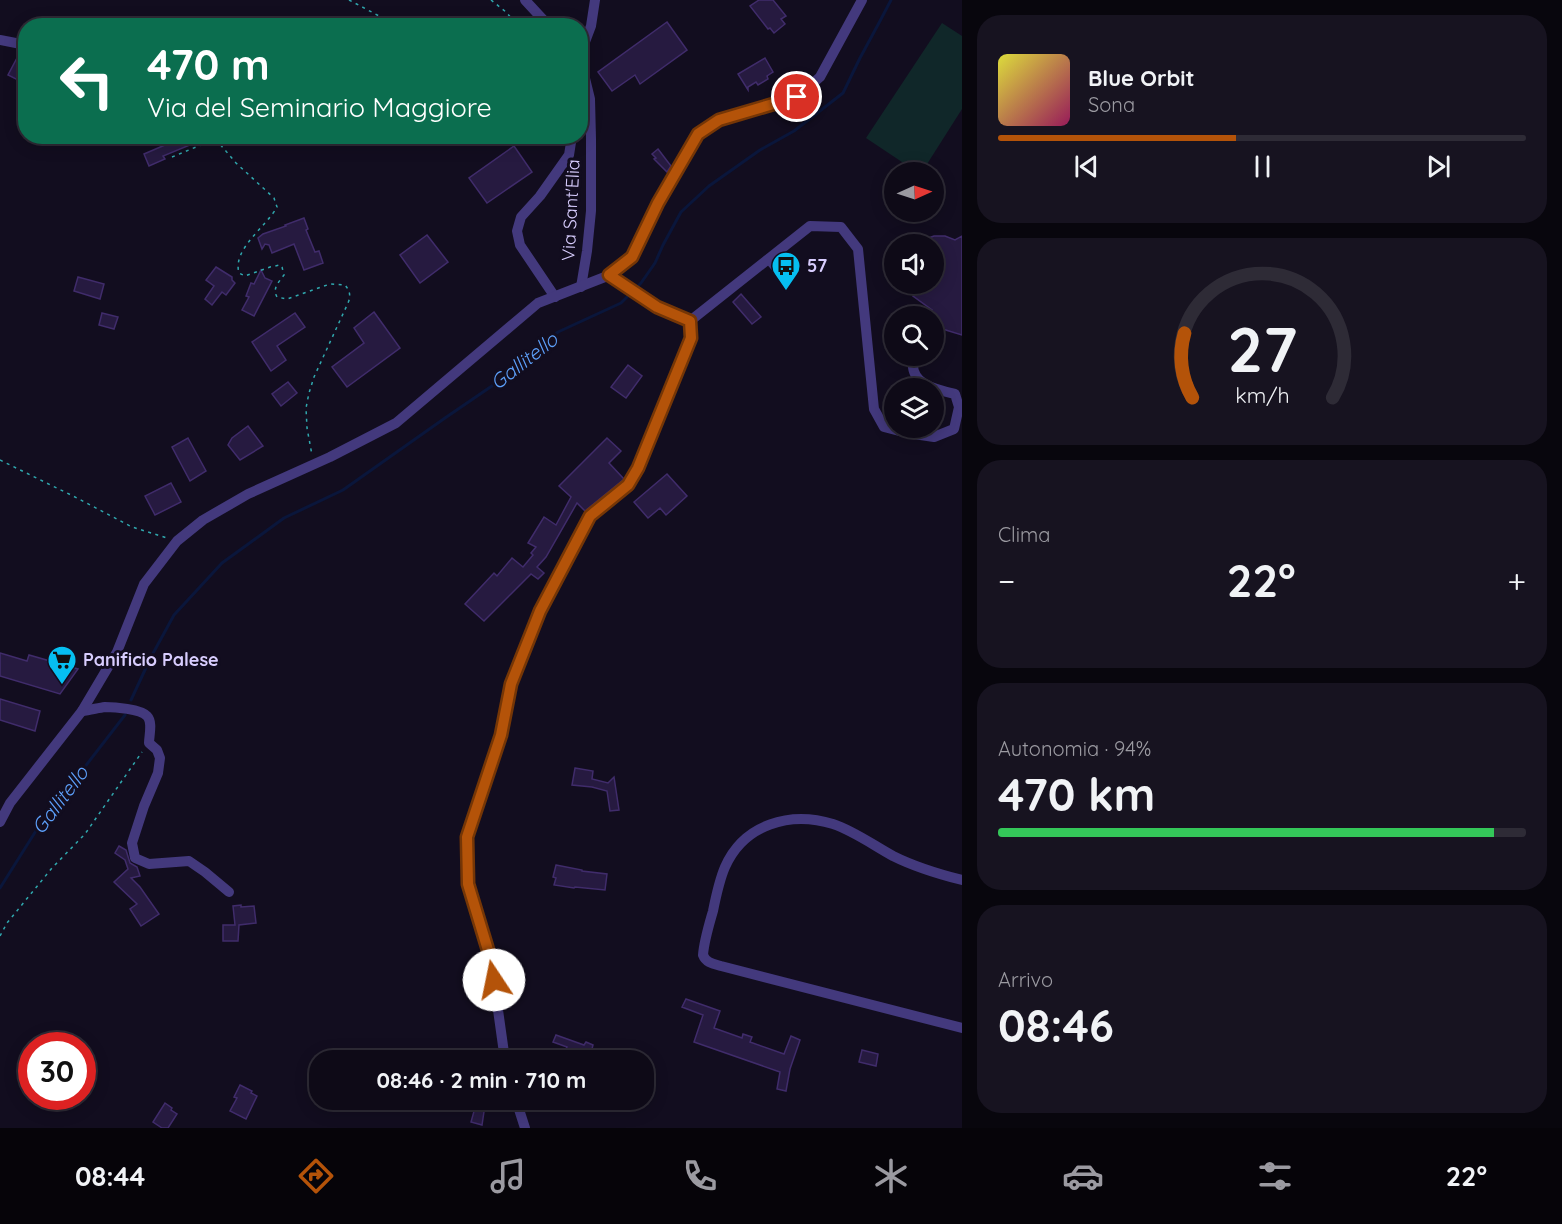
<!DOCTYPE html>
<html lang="it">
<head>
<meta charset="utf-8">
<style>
	body { margin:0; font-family:Quicksand,sans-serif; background:#171320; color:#f1f3f6; height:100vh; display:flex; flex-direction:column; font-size:22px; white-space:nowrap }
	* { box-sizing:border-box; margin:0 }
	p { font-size:20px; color:#9b9aa1 }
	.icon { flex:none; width:33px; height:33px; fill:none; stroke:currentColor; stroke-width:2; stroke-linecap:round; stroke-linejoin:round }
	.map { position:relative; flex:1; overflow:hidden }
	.side { display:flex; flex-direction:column; gap:15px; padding:15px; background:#08060d; width:600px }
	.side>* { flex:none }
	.hud { position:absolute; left:18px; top:18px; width:570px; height:126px; border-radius:24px; box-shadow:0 3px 15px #0003,0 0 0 2px #2e2b36; background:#0b6e4f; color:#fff; overflow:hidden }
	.needle { width:39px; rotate:87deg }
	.buttons { position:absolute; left:884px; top:162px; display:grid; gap:12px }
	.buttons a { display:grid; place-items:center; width:60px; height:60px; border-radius:50%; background:#0e0a17; box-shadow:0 3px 15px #0003,0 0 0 2px #2e2b36; font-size:30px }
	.speed { position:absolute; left:18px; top:1032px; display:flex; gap:12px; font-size:30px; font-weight:700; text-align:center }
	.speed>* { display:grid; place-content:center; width:78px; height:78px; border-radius:50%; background:#0e0a17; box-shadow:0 3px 15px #0003,0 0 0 2px #2e2b36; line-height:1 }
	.speed .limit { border:9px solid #d22; background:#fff; color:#111 }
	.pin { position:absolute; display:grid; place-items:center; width:51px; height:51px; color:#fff; margin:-26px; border:3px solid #fff; border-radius:50%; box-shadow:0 2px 6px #0007 }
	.me { position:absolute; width:66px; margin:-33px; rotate:349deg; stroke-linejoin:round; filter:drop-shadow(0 0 4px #0008) }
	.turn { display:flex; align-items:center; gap:21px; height:126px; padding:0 30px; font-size:27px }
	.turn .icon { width:78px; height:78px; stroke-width:2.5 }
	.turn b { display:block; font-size:42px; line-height:51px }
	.big { font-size:45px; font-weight:700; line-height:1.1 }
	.side .widget { flex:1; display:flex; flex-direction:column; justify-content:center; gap:9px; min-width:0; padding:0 21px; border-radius:24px; background:#171320 }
	.side .dial { align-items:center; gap:0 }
	.dial svg { height:156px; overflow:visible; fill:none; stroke:#2e2b36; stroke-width:7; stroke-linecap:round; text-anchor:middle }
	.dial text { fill:#f1f3f6; stroke:none }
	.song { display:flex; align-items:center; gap:18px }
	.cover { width:72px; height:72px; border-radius:9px; background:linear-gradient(135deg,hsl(60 70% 55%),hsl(330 70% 35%)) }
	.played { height:6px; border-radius:3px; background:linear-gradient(90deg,#b45309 45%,#2e2b36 45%) }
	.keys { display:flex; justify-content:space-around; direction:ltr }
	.heat { display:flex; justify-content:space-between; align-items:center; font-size:33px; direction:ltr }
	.charge { height:9px; border-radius:4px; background:linear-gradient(90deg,#34c759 94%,#2e2b36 0) }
	.trip { position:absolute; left:309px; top:1050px; width:345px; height:60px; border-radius:24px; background:#0e0a17; box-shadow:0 3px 15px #0003,0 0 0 2px #2e2b36; font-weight:700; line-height:60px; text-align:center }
	.menu { display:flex; height:96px; justify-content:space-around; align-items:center; background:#060409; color:#9b9aa1 }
	.menu .icon { width:42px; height:42px }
	.menu .selected { color:#b45309 }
	.menu b { font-size:27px; color:#f1f3f6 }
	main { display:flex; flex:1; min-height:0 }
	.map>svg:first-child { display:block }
	.green { fill:#102729 }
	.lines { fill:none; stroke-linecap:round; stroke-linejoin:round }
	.stream { stroke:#0a163b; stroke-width:3 }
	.building { fill:#261a40; stroke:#402c6b; stroke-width:1.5 }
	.path { stroke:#30a8ae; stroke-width:1.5; stroke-dasharray:3 4.5; stroke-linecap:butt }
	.minor { stroke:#43397d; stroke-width:10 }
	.route-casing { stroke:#753606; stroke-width:15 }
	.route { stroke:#b45309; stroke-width:10 }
	.labels { text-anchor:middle; stroke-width:6; stroke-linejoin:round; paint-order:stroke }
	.street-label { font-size:18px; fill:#d8cdfe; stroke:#120d1f }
	.poi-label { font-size:18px; font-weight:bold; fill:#d8cdfe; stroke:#120d1f; text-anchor:start }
	.water-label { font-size:20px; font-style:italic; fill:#5da0fb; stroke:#120d1f }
</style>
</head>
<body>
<main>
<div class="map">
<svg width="962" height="1128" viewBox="0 0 962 1128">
	<rect width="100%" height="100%" fill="#120d1f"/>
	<polygon class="green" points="942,23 962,36 962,109 922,172 917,172 866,138"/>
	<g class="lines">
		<g class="stream">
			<polyline points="131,700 151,657 174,615 222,563 284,518 343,490 445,418 508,375 558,332 621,303 641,283 655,263 663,245 681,212 709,186 760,150 794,131 843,93 860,58 880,21 891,0"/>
			<polyline points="0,888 39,826 125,715"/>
		</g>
	</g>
	<g class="building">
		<polygon points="759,0 773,0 786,16 781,19 785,24 774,33 770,28 768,29 750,6"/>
		<polygon points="667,22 687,50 640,84 635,75 612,91 598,72"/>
		<polygon points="17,58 26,62 26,84 8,75"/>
		<polygon points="765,58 773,72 767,76 768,79 758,85 756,82 748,87 748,90 738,74"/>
		<polygon points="186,136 209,137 163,156 165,159 149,166 144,154"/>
		<polygon points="514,146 532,172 487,203 469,178"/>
		<polygon points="658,149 671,166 667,172 654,159 656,158 652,154"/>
		<polygon points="304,218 308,229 306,230 315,252 319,251 323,263 304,270 294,244 272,253 269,245 265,244 262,249 258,238 263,234 286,226 285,225"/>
		<polygon points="427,235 448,262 420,283 400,255"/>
		<polygon points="934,236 945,236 955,240 962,236 962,335 939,328 933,337 933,316 928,316 932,310 913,296 922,284 933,284 933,244 912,244"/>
		<polygon points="216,267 232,277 232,280 235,283 226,295 222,292 212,305 205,299 214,286 206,280"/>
		<polygon points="261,270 265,278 272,281 254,316 242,310 249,297 246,296 251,283 254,284"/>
		<polygon points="78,277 104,284 100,299 74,291"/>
		<polygon points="741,294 761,317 752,324 733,302"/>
		<polygon points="374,312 400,348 347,387 332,367 364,343 354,328"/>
		<polygon points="102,313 118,317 114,329 99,325"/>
		<polygon points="295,313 305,327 277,346 286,360 271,371 252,342"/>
		<polygon points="628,365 642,376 626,398 611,387"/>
		<polygon points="288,382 297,393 281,406 272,394"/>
		<polygon points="248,426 263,446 240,460 228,445 232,438"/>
		<polygon points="188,438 206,471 190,481 172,447"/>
		<polygon points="607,438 621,451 609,463 624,479 623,480 585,511 577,503 546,557 537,567 544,573 538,579 531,574 484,621 465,604 494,573 497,576 512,558 523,567 533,555 531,553 536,547 528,543 544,517 556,525 571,497 559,486"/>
		<polygon points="667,474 687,496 666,515 660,508 648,518 634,502"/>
		<polygon points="171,483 181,502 155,515 145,496"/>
		<polygon points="0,653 27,661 29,655 78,669 60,694 0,676"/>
		<polygon points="0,699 40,711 35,731 0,720"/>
		<polygon points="575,768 593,771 592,779 608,783 614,777 619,810 610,811 607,791 592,787 572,785"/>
		<polygon points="119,846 126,850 130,863 137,867 140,876 131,878 140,887 159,914 141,926 130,909 137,904 114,882 128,869 125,860 115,853"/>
		<polygon points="556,865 582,870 582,871 607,874 605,890 575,887 574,888 554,885 556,878 553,877"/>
		<polygon points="241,905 241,907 254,906 256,923 239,925 238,941 223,941 223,925 235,925 233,906"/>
		<polygon points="686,999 720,1011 714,1028 742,1038 743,1034 752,1037 750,1042 784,1054 791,1036 800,1040 790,1069 786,1091 777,1089 780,1072 694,1042 703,1015 682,1007"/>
		<polygon points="556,1035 584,1045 586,1042 593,1045 590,1057 582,1054 579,1060 562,1060 567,1047 553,1042"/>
		<polygon points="862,1050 878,1054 876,1066 859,1062"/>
		<polygon points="240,1085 252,1091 251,1093 257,1096 246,1119 230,1111 237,1098 234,1097"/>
		<polygon points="165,1103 172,1108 171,1110 177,1114 168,1128 162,1128 153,1122"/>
		<polygon points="476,1104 485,1105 482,1125 471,1122"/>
	</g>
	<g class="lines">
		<g class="path">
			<polyline points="349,0 398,26"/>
			<polyline points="491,0 506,12 518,26"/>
			<path d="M172,157L208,142L219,143L236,163L274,198L277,207C267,226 232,249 239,273L245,276L270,267L280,265L282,267L284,275C279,282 272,288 277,297L287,299L330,284L345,285C350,291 351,296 348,303L314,377L309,393L306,408L307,428L312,455"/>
			<polyline points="0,460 77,498 132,527 167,538"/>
			<polyline points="0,936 7,923 52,868 85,834 142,752"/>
		</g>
		<g class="minor">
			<polyline points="525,0 549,26"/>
			<polyline points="0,40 26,45"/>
			<polyline points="580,55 591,26 595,0"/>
			<polyline points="580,58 590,99 591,139 591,211 587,251 581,287"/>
			<polyline points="769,259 785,278"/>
			<path d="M610,275L657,307L690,321L810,226L841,227L858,249L874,409L884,427L907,433L934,437L954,429L959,407L955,394C933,389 907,383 914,356"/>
			<polyline points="555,297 520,245 517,231 521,217 540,196 569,155 572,136"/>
			<path d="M82,711C90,710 98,708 105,707C114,707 141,709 147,716C153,722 149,736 149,743L157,750L160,758L158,773L144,806L132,843L135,858L149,864L189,861L205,872L229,892"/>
			<polyline points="0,822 10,803 82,711 117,652 144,584 177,541 203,520 248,494 330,457 396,423 538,303 610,275 632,257 658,203 698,134 719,120 797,97 820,77 862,0"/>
			<path d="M962,880C938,874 915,867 893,856C873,845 854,831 833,824C790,811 744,824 725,867C719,881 716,896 713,911C709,925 704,941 703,955C706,963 714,964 721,966L962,1028"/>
			<polyline points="505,1060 491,960 468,884 467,837 501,735 511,684 540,611 590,516 629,485 638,468 691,338 690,321"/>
			<polyline points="516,1100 525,1128"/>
		</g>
	</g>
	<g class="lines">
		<g class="route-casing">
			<polyline id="route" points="494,980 491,960 468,884 467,837 501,735 511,684 540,611 590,516 628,485 638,468 691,338 690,321 657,307 609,275 632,257 658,203 698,134 719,120 797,97"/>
		</g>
		<use href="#route" class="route"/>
	</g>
	<defs>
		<g id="bus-pin" transform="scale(1.5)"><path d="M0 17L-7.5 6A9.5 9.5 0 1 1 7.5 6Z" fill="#06bff1" stroke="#120d1f"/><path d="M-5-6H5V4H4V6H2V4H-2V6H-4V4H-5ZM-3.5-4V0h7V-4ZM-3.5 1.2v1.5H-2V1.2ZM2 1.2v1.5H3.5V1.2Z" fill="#111"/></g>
		<g id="supermarket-pin" transform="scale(1.5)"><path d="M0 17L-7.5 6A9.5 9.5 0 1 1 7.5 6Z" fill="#06bff1" stroke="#120d1f"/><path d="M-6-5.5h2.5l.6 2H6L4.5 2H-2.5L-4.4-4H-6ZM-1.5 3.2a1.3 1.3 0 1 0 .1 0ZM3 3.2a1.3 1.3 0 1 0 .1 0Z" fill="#111"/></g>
	</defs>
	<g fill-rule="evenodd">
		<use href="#bus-pin" x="786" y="266"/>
		<use href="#supermarket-pin" x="62" y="660"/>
	</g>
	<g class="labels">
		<g class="street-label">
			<text transform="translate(571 210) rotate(-87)" y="6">Via Sant'Elia</text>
		</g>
		<g class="poi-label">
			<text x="807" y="272">57</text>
			<text x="83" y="666">Panificio Palese</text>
		</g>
		<g class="water-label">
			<text transform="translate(524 361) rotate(-38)" y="7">Gallitello</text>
			<text transform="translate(60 800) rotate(-53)" y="7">Gallitello</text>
		</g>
	</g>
</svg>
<div class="buttons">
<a><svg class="needle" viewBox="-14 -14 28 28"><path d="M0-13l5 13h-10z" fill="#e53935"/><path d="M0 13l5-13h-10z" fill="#9b9aa1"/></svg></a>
<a><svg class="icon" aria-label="sound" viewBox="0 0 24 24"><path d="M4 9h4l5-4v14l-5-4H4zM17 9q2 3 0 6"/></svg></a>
<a><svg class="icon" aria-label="search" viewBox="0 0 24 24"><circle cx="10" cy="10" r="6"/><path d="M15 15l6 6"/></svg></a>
<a><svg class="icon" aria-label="layers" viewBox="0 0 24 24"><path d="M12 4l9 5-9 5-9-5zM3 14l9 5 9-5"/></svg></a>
</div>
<div class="speed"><div class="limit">30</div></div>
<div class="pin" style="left:797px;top:97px;background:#d93025"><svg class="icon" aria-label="arrive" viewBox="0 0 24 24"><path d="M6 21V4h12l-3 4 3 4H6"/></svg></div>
<svg class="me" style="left:494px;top:980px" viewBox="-20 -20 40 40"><circle r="19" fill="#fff"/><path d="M0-13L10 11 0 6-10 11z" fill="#b45309"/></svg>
<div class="trip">08:46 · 2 min · 710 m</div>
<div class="hud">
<div class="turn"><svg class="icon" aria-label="left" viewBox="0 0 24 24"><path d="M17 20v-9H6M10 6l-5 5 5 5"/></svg><div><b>470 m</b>Via del Seminario Maggiore</div></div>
</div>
</div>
<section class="side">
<div class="widget">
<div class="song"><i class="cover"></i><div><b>Blue Orbit</b><p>Sona</p></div></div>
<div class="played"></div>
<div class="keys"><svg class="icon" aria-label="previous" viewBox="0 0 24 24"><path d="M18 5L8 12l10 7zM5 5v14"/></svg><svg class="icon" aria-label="pause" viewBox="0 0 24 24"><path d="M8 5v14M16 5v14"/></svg><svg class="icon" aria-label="next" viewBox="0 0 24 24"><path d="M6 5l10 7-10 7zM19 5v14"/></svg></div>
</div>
<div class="widget dial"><svg viewBox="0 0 100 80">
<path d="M14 69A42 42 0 1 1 86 69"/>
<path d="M14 69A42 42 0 0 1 10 36" stroke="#b45309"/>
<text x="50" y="56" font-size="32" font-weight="700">27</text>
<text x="50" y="72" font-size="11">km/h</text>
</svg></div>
<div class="widget"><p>Clima</p>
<div class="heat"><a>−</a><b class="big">22°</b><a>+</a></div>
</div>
<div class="widget"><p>Autonomia · 94%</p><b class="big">470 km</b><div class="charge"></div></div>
<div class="widget"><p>Arrivo</p><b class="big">08:46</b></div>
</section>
</main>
<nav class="menu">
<b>08:44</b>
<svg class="icon selected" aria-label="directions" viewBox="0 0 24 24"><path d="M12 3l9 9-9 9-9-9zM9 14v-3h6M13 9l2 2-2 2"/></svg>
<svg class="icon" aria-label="music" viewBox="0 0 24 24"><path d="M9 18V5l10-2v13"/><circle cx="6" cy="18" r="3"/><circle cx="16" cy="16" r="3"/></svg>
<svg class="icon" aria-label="phone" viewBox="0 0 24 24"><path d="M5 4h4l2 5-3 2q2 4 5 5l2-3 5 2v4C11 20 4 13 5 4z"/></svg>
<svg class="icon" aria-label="climate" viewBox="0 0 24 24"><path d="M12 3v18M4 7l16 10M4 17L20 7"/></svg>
<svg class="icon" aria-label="car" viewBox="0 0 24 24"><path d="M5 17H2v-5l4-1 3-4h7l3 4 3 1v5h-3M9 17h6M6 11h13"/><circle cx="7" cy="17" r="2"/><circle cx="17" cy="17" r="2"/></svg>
<svg class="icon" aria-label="filters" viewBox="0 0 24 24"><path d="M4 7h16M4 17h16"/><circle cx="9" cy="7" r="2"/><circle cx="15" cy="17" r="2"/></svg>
<b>22°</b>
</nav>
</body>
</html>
